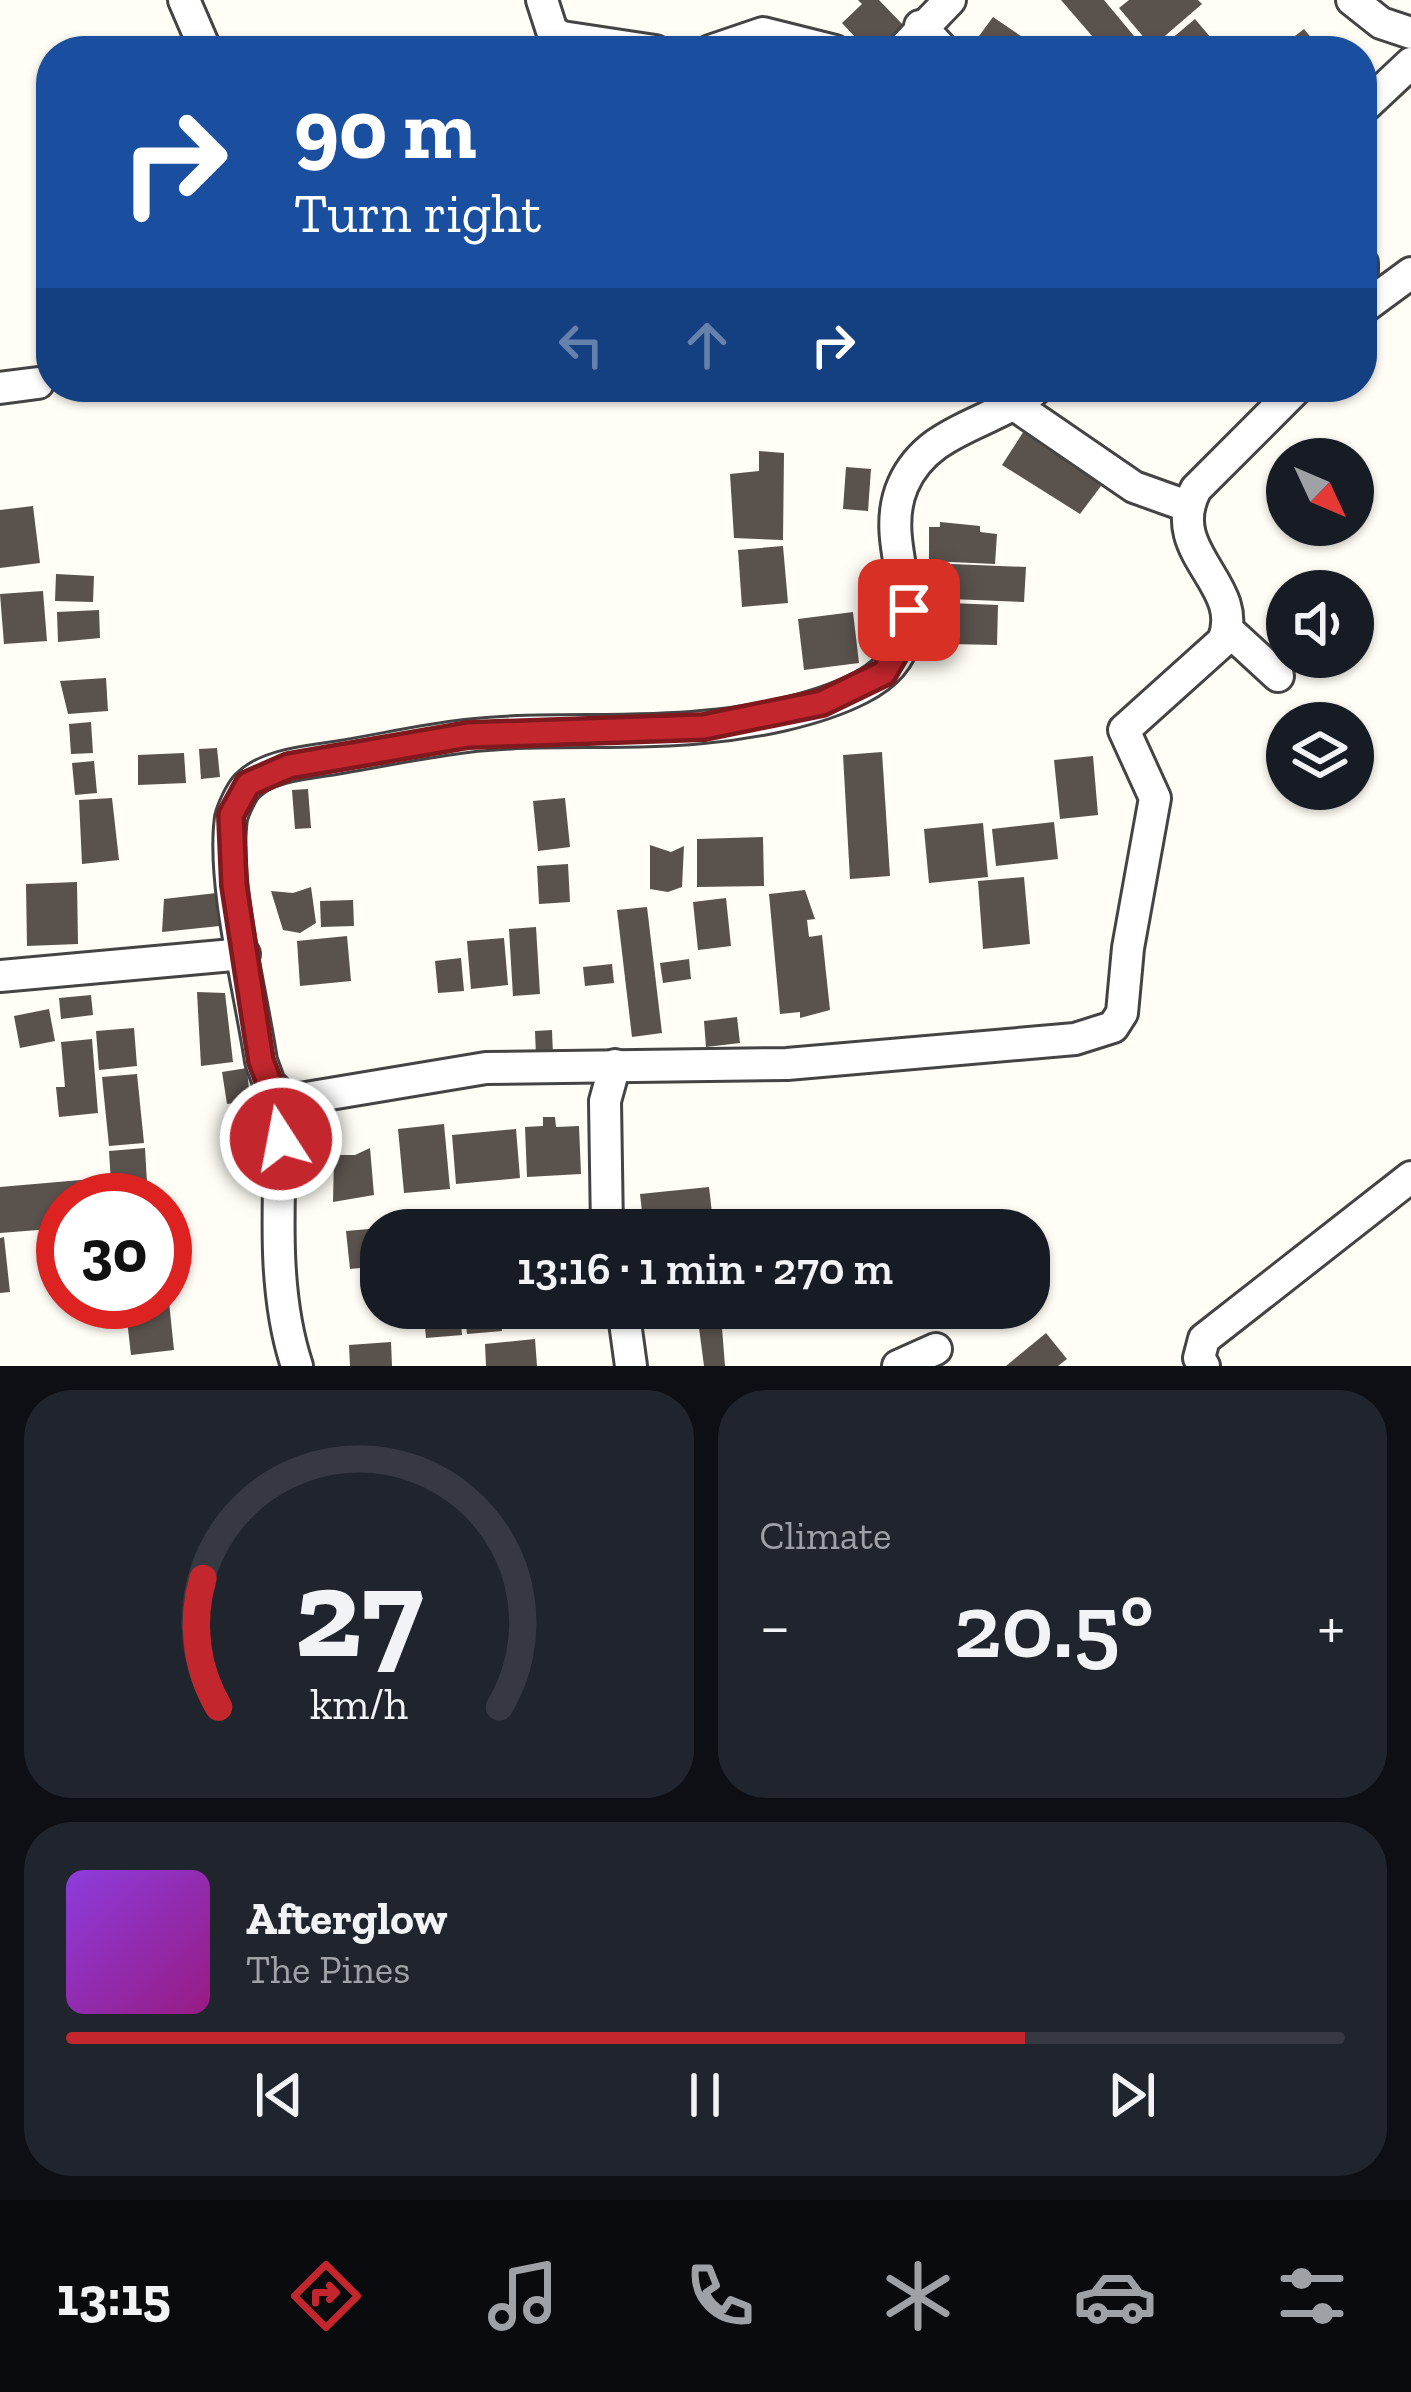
<!DOCTYPE html>
<html lang="en">
<head>
<meta charset="utf-8">
<style>
	body { margin:0; font-family:"Zilla Slab",serif; background:#20242c; color:#f1f3f6; height:100vh; display:flex; flex-direction:column; font-size:45px; white-space:nowrap }
	* { box-sizing:border-box; margin:0 }
	p { font-size:39px; color:#9ea1a6 }
	.icon { flex:none; width:66px; height:66px; fill:none; stroke:currentColor; stroke-width:2; stroke-linecap:round; stroke-linejoin:round }
	.map { position:relative; height:1366px; overflow:hidden }
	.sheet { display:flex; flex-direction:column; gap:24px; padding:24px; background:#0d0f14; flex:1 }
	.sheet>* { flex:none }
	.guide { position:absolute; left:36px; top:36px; width:1341px; height:366px; border-radius:48px; box-shadow:0 3px 9px #0004; background:#1a4fa0; color:#fff; overflow:hidden }
	.needle { width:78px; rotate:134deg }
	.controls { position:absolute; left:1266px; top:438px; display:grid; gap:24px }
	.controls a { display:grid; place-items:center; width:108px; height:108px; border-radius:50%; background:#171b24; box-shadow:0 3px 9px #0004; font-size:60px }
	.speed { position:absolute; left:36px; top:1173px; display:flex; gap:24px; font-size:60px; font-weight:700; text-align:center }
	.speed>* { display:grid; place-content:center; width:156px; height:156px; border-radius:50%; background:#171b24; box-shadow:0 3px 9px #0004; line-height:1 }
	.speed .limit { border:18px solid #d22; background:#fff; color:#111 }
	.pin { position:absolute; display:grid; place-items:center; width:102px; height:102px; color:#fff; margin:-51px; border-radius:24px; box-shadow:0 6px 18px #0006 }
	.me { position:absolute; width:132px; margin:-66px; rotate:349deg; stroke-linejoin:round; filter:drop-shadow(0 0 9px #0008) }
	.turn { display:flex; align-items:center; gap:42px; height:252px; padding:0 60px; font-size:54px }
	.turn .icon { width:156px; height:156px; stroke-width:2.5 }
	.turn b { display:block; font-size:84px; line-height:102px }
	.lanes { display:flex; align-items:center; height:114px; padding:0 60px; background:#0003; justify-content:center; gap:60px; direction:ltr }
	.lanes .off { opacity:.35 }
	.big { font-size:90px; font-weight:600; line-height:1.1 }
	.sheet .card { flex:1; display:flex; flex-direction:column; justify-content:center; gap:18px; min-width:0; padding:0 42px; border-radius:48px; background:#20242c }
	.sheet .dial { align-items:center; gap:0 }
	.dial svg { height:312px; overflow:visible; fill:none; stroke:#363941; stroke-width:7; stroke-linecap:round; text-anchor:middle }
	.dial text { fill:#f1f3f6; stroke:none }
	.song { display:flex; align-items:center; gap:36px }
	.cover { width:144px; height:144px; border-radius:18px; background:linear-gradient(135deg,hsl(270 70% 55%),hsl(310 70% 35%)) }
	.played { height:12px; border-radius:6px; background:linear-gradient(90deg,#c4262e 75%,#363941 75%) }
	.keys { display:flex; justify-content:space-around; direction:ltr }
	.heat { display:flex; justify-content:space-between; align-items:center; font-size:66px; direction:ltr }
	.sheet .tiles { flex:1; display:grid; gap:24px; grid-template-columns:1fr 1fr }
	.card:last-child { grid-column:span 2 }
	.trip { position:absolute; left:360px; top:1209px; width:690px; height:120px; border-radius:48px; background:#171b24; box-shadow:0 3px 9px #0004; font-weight:600; line-height:120px; text-align:center }
	.dock { display:flex; height:192px; justify-content:space-around; align-items:center; background:#090b0e; color:#9ea1a6 }
	.dock .icon { width:84px; height:84px }
	.dock .current { color:#c4262e }
	.dock b { font-size:54px; color:#f1f3f6 }
	.map>svg:first-child { display:block }
	.building { fill:#5a524d }
	.lines { fill:none; stroke-linecap:round; stroke-linejoin:round }
	.minor-casing { stroke:#444; stroke-width:36 }
	.minor { stroke:#fff; stroke-width:30 }
	.route-casing { stroke:#7f191e; stroke-width:30 }
	.route { stroke:#c4262e; stroke-width:21 }
</style>
</head>
<body>
<div class="map">
<svg width="1411" height="1366" viewBox="0 0 1411 1366">
	<rect width="100%" height="100%" fill="#fffdf5"/>
	<g class="building">
		<polygon points="858,0 879,0 905,27 880,51 868,51 842,23 862,4"/>
		<polygon points="1061,0 1104,0 1144,48 1105,51"/>
		<polygon points="1129,0 1198,0 1202,4 1152,47 1119,8"/>
		<polygon points="993,17 1037,47 1034,51 968,51"/>
		<polygon points="1195,19 1222,51 1157,51"/>
		<polygon points="1304,29 1322,51 1276,51"/>
		<polygon points="1031,420 1101,486 1080,514 1002,465"/>
		<polygon points="759,451 784,453 783,540 734,538 730,474 759,471"/>
		<polygon points="846,467 871,469 868,511 843,509"/>
		<polygon points="33,506 40,563 0,568 0,510"/>
		<polygon points="940,522 980,526 980,532 997,534 995,564 929,561 929,527 940,527"/>
		<polygon points="783,546 788,603 742,607 738,550"/>
		<polygon points="951,564 1026,567 1024,602 950,599"/>
		<polygon points="56,574 94,576 93,602 55,601"/>
		<polygon points="43,591 47,641 4,644 0,594"/>
		<polygon points="950,603 998,605 997,645 948,644"/>
		<polygon points="99,610 100,638 58,642 57,612"/>
		<polygon points="853,612 859,663 804,670 798,619"/>
		<polygon points="106,678 108,711 68,714 60,681"/>
		<polygon points="91,722 93,753 71,754 69,724"/>
		<polygon points="217,748 220,777 201,779 199,749"/>
		<polygon points="882,752 890,876 850,879 843,755"/>
		<polygon points="184,753 186,783 138,785 138,755"/>
		<polygon points="1093,756 1098,815 1060,819 1054,760"/>
		<polygon points="94,761 97,793 75,795 72,763"/>
		<polygon points="308,789 311,828 295,829 292,790"/>
		<polygon points="112,798 119,860 82,864 79,800"/>
		<polygon points="565,798 570,847 538,851 533,801"/>
		<polygon points="1054,822 1058,859 996,866 992,829"/>
		<polygon points="983,823 988,877 929,883 924,829"/>
		<polygon points="763,837 764,886 697,887 697,839"/>
		<polygon points="650,845 671,852 684,846 682,887 668,892 650,889"/>
		<polygon points="568,864 570,902 539,904 537,866"/>
		<polygon points="1024,877 1030,944 983,949 978,881"/>
		<polygon points="77,882 78,944 27,946 26,884"/>
		<polygon points="311,887 316,923 300,933 283,930 271,891 293,893"/>
		<polygon points="805,890 815,919 807,920 809,937 822,935 830,1010 800,1018 800,1012 780,1014 769,894"/>
		<polygon points="225,892 229,925 162,932 164,899"/>
		<polygon points="726,898 731,946 698,950 693,902"/>
		<polygon points="353,900 354,926 321,927 320,901"/>
		<polygon points="647,907 662,1033 632,1037 617,910"/>
		<polygon points="536,927 540,994 513,996 509,929"/>
		<polygon points="347,936 351,981 300,986 297,941"/>
		<polygon points="504,938 508,985 471,989 467,941"/>
		<polygon points="461,958 464,991 438,993 435,961"/>
		<polygon points="689,959 691,979 663,983 660,963"/>
		<polygon points="612,964 614,983 585,986 583,967"/>
		<polygon points="197,992 225,993 233,1062 201,1066"/>
		<polygon points="91,995 93,1015 61,1019 59,998"/>
		<polygon points="49,1009 55,1041 20,1048 14,1016"/>
		<polygon points="737,1017 740,1043 706,1047 704,1021"/>
		<polygon points="134,1028 137,1066 99,1070 96,1031"/>
		<polygon points="552,1030 553,1055 536,1056 535,1031"/>
		<polygon points="92,1039 98,1113 59,1117 56,1087 65,1087 61,1042"/>
		<polygon points="247,1068 250,1101 227,1104 222,1072"/>
		<polygon points="137,1074 144,1143 109,1146 102,1077"/>
		<polygon points="543,1117 555,1117 556,1127 579,1126 581,1174 527,1177 525,1127 543,1126"/>
		<polygon points="444,1124 450,1189 404,1193 398,1129"/>
		<polygon points="516,1129 520,1178 456,1184 452,1135"/>
		<polygon points="145,1148 148,1200 112,1200 109,1151"/>
		<polygon points="370,1148 374,1195 333,1202 334,1155 355,1155"/>
		<polygon points="104,1178 106,1200 63,1200 63,1228 0,1233 0,1187"/>
		<polygon points="709,1187 714,1230 644,1230 640,1194"/>
		<polygon points="503,1210 504,1230 460,1230 459,1213"/>
		<polygon points="381,1228 381,1266 350,1269 346,1231"/>
		<polygon points="4,1237 10,1292 0,1293 0,1238"/>
		<polygon points="125,1302 169,1302 174,1350 131,1355"/>
		<polygon points="423,1308 460,1308 462,1335 426,1338"/>
		<polygon points="464,1308 500,1308 502,1331 467,1334"/>
		<polygon points="521,1308 586,1308 587,1324 522,1325"/>
		<polygon points="699,1328 722,1328 725,1366 704,1366"/>
		<polygon points="1046,1333 1067,1359 1058,1366 1006,1366"/>
		<polygon points="535,1339 537,1366 486,1366 485,1344"/>
		<polygon points="391,1342 392,1366 350,1366 349,1345"/>
	</g>
	<g class="lines">
		<g class="minor-casing">
			<g id="minor">
				<polyline points="184,0 206,51"/>
				<polyline points="542,0 552,31 562,37 655,51"/>
				<polyline points="1352,0 1381,23 1411,33"/>
				<polyline points="920,26 944,51"/>
				<polyline points="710,51 763,33 835,51"/>
				<polyline points="901,51 950,0"/>
				<polyline points="1362,109 1411,63"/>
				<polyline points="1362,263 1362,271"/>
				<polyline points="1362,309 1411,273"/>
				<path d="M1038,387C995,425 929,426 903,485C871,557 955,640 860,688C815,711 751,723 702,727C624,735 544,727 466,736C424,741 383,750 341,757C313,762 268,764 247,786C241,792 233,810 231,818C222,883 251,993 261,1061L269,1083L281,1096L300,1099L486,1068L787,1064L1075,1039L1113,1027L1122,1013L1128,948L1155,798L1124,730L1223,641C1247,584 1162,553 1196,489L1298,387"/>
				<polyline points="0,388 38,383"/>
				<polyline points="1016,406 1134,487 1187,506"/>
				<polyline points="1228,630 1278,676"/>
				<polyline points="0,976 244,954"/>
				<path d="M281,1096C281,1183 269,1282 297,1366"/>
				<polyline points="607,1230 605,1101 615,1065"/>
				<polyline points="623,1308 631,1366"/>
				<polyline points="898,1366 936,1349"/>
				<polyline points="1204,1366 1199,1358 1204,1339 1411,1177"/>
			</g>
		</g>
		<use href="#minor" class="minor"/>
	</g>
	<g class="lines">
		<g class="route-casing">
			<polyline id="route" points="281,1139 281,1096 269,1082 261,1061 234,885 231,815 248,784 289,766 468,735 704,727 822,703 884,673 907,634 909,610"/>
		</g>
		<use href="#route" class="route"/>
	</g>
</svg>
<div class="controls">
<a><svg class="needle" viewBox="-14 -14 28 28"><path d="M0-13l5 13h-10z" fill="#e53935"/><path d="M0 13l5-13h-10z" fill="#9ea1a6"/></svg></a>
<a><svg class="icon" aria-label="sound" viewBox="0 0 24 24"><path d="M4 9h4l5-4v14l-5-4H4zM17 9q2 3 0 6"/></svg></a>
<a><svg class="icon" aria-label="layers" viewBox="0 0 24 24"><path d="M12 4l9 5-9 5-9-5zM3 14l9 5 9-5"/></svg></a>
</div>
<div class="speed"><div class="limit">30</div></div>
<div class="pin" style="left:909px;top:610px;background:#d93025"><svg class="icon" aria-label="arrive" viewBox="0 0 24 24"><path d="M6 21V4h12l-3 4 3 4H6"/></svg></div>
<svg class="me" style="left:281px;top:1139px" viewBox="-20 -20 40 40"><circle r="17" fill="#c4262e" stroke="#fff" stroke-width="3"/><path d="M0-11L8 9 0 5-8 9z" fill="#fff"/></svg>
<div class="trip">13:16 · 1 min · 270 m</div>
<div class="guide">
<div class="turn"><svg class="icon" aria-label="right" viewBox="0 0 24 24"><path d="M7 20v-9h11M14 6l5 5-5 5"/></svg><div><b>90 m</b>Turn right</div></div>
<div class="lanes"><svg class="icon off" aria-label="left" viewBox="0 0 24 24"><path d="M17 20v-9H6M10 6l-5 5 5 5"/></svg><svg class="icon off" aria-label="ahead" viewBox="0 0 24 24"><path d="M12 20V5M6 11l6-6 6 6"/></svg><svg class="icon" aria-label="right" viewBox="0 0 24 24"><path d="M7 20v-9h11M14 6l5 5-5 5"/></svg></div>
</div>
</div>
<section class="sheet">
<div class="tiles">
<div class="card dial"><svg viewBox="0 0 100 80">
<path d="M14 69A42 42 0 1 1 86 69"/>
<path d="M14 69A42 42 0 0 1 10 36" stroke="#c4262e"/>
<text x="50" y="56" font-size="32" font-weight="700">27</text>
<text x="50" y="72" font-size="11">km/h</text>
</svg></div>
<div class="card"><p>Climate</p>
<div class="heat"><a>−</a><b class="big">20.5°</b><a>+</a></div>
</div>
<div class="card">
<div class="song"><i class="cover"></i><div><b>Afterglow</b><p>The Pines</p></div></div>
<div class="played"></div>
<div class="keys"><svg class="icon" aria-label="previous" viewBox="0 0 24 24"><path d="M18 5L8 12l10 7zM5 5v14"/></svg><svg class="icon" aria-label="pause" viewBox="0 0 24 24"><path d="M8 5v14M16 5v14"/></svg><svg class="icon" aria-label="next" viewBox="0 0 24 24"><path d="M6 5l10 7-10 7zM19 5v14"/></svg></div>
</div>
</div>
</section>
<nav class="dock">
<b>13:15</b>
<svg class="icon current" aria-label="directions" viewBox="0 0 24 24"><path d="M12 3l9 9-9 9-9-9zM9 14v-3h6M13 9l2 2-2 2"/></svg>
<svg class="icon" aria-label="music" viewBox="0 0 24 24"><path d="M9 18V5l10-2v13"/><circle cx="6" cy="18" r="3"/><circle cx="16" cy="16" r="3"/></svg>
<svg class="icon" aria-label="phone" viewBox="0 0 24 24"><path d="M5 4h4l2 5-3 2q2 4 5 5l2-3 5 2v4C11 20 4 13 5 4z"/></svg>
<svg class="icon" aria-label="climate" viewBox="0 0 24 24"><path d="M12 3v18M4 7l16 10M4 17L20 7"/></svg>
<svg class="icon" aria-label="car" viewBox="0 0 24 24"><path d="M5 17H2v-5l4-1 3-4h7l3 4 3 1v5h-3M9 17h6M6 11h13"/><circle cx="7" cy="17" r="2"/><circle cx="17" cy="17" r="2"/></svg>
<svg class="icon" aria-label="filters" viewBox="0 0 24 24"><path d="M4 7h16M4 17h16"/><circle cx="9" cy="7" r="2"/><circle cx="15" cy="17" r="2"/></svg>
</nav>
</body>
</html>
